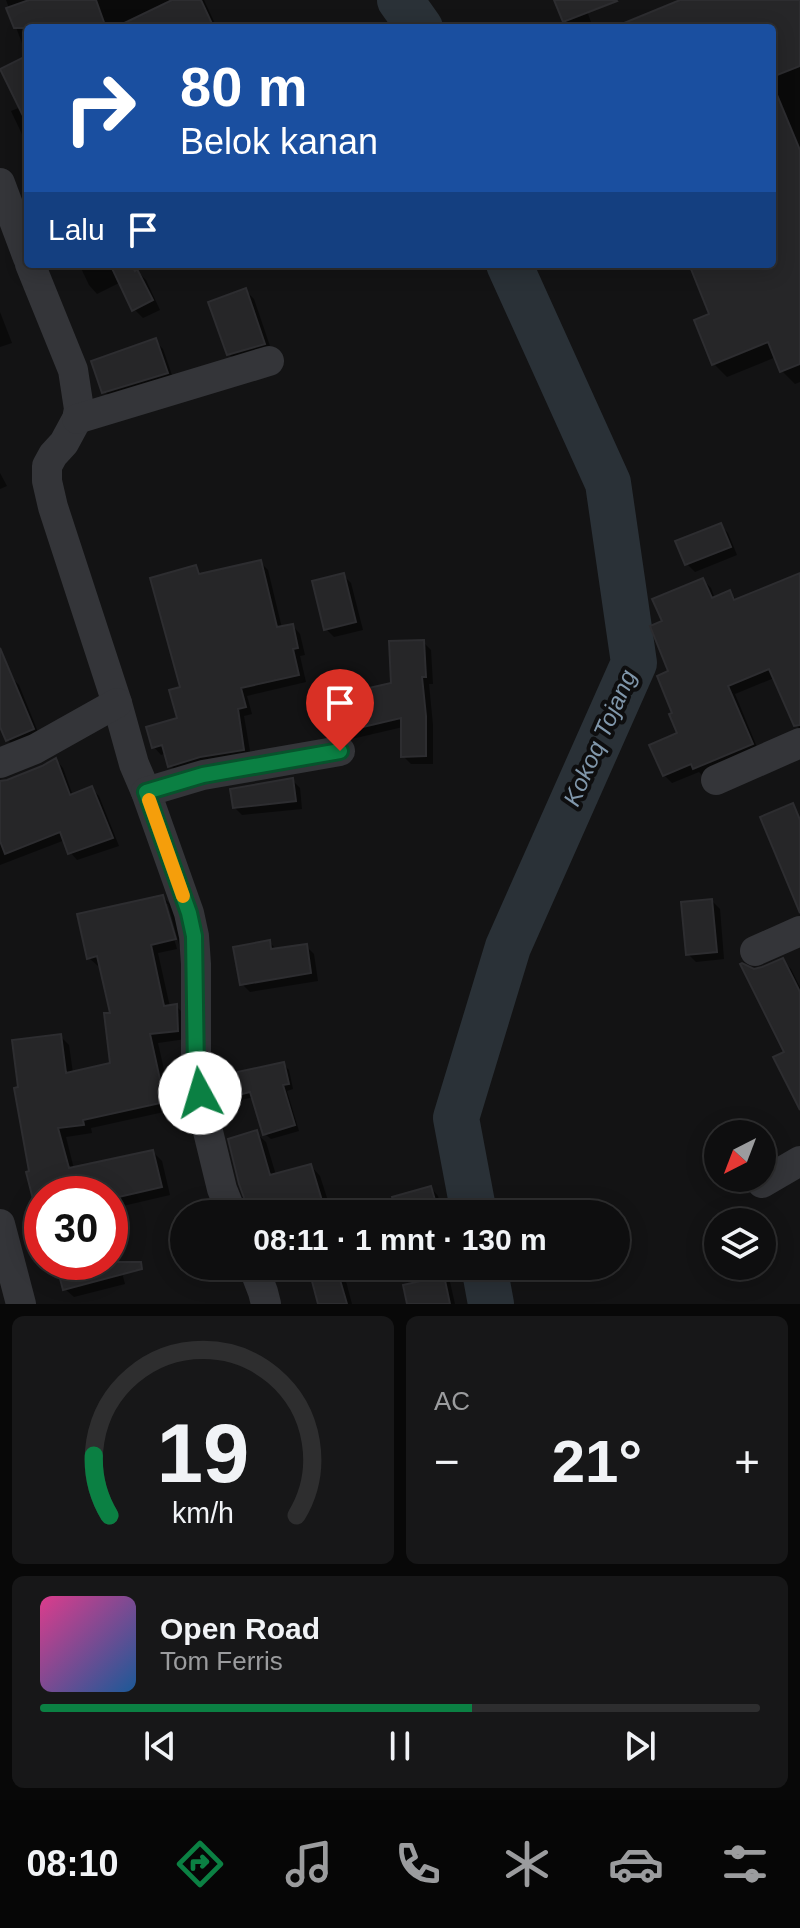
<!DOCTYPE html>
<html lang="id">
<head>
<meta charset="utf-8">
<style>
	body { margin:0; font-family:Helvetica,sans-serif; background:#171718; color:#f1f3f6; height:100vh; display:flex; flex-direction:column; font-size:30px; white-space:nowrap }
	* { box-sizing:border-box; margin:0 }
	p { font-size:26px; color:#9b9c9e }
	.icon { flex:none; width:44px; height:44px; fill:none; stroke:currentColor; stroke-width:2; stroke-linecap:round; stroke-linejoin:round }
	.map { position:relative; height:1304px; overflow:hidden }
	.panel { display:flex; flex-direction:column; gap:12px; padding:12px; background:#080808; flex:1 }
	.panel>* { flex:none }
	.banner { position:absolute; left:24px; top:24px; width:752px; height:244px; border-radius:8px; box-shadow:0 4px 20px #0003,0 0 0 2px #2e2e2f; background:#1a4fa0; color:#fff; overflow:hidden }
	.needle { width:52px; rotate:222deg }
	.buttons { position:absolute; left:704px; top:1120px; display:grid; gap:16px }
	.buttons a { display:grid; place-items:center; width:72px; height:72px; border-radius:50%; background:#0e0e0f; box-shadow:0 4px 20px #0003,0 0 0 2px #2e2e2f; font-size:40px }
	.speed { position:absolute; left:24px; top:1176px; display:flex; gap:16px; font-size:40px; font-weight:700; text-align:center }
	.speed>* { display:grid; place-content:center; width:104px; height:104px; border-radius:50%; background:#0e0e0f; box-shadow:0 4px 20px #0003,0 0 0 2px #2e2e2f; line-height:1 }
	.speed .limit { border:12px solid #d22; background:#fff; color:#111 }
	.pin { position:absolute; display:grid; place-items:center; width:68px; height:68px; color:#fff; margin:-82px -34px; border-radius:50% 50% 50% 0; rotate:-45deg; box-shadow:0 0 8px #0007 }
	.pin .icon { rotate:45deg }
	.me { position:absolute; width:88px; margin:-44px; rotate:354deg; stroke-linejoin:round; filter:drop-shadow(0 0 6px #0008) }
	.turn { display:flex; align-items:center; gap:28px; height:168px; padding:0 24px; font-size:36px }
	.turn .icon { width:104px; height:104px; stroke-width:2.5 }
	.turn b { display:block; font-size:56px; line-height:68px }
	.then { display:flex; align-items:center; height:76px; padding:0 24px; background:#0003; gap:16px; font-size:30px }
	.big { font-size:60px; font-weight:600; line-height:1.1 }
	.panel .card { flex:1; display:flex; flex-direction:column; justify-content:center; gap:12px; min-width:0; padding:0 28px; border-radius:12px; background:#171718 }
	.panel .dial { align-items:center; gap:0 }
	.dial svg { height:208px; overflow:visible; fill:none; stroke:#2e2e2f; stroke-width:7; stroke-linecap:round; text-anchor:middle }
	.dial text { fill:#f1f3f6; stroke:none }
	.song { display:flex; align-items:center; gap:24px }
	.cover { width:96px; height:96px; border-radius:12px; background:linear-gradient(135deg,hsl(330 70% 55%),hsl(210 70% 35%)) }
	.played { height:8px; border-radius:4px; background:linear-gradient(90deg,#0b8043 60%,#2e2e2f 60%) }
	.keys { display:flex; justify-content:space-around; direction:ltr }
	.heat { display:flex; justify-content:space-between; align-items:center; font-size:44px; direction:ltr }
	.panel .tiles { flex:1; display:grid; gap:12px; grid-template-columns:1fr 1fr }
	.card:last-child { grid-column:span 2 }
	.trip { position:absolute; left:170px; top:1200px; width:460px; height:80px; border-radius:40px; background:#0e0e0f; box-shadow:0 4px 20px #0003,0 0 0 2px #2e2e2f; font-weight:600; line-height:80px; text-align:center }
	.dock { display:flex; height:128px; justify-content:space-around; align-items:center; background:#060606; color:#9b9c9e }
	.dock .icon { width:56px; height:56px }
	.dock .selected { color:#0b8043 }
	.dock b { font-size:36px; color:#f1f3f6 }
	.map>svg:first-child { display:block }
	.shadow { fill:#0007 }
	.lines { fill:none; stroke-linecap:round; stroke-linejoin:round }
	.river { stroke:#2a3137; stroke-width:46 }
	.building { fill:#262628; stroke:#2d2d30; stroke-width:2 }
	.street { stroke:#343539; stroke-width:30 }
	.route-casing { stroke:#07532c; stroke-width:20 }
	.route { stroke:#0b8043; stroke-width:14 }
	.slow { stroke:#f59e0b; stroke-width:14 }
	.labels { text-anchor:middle; stroke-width:8; stroke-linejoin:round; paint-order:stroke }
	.water-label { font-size:24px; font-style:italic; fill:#8097ab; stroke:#0e0e0f }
</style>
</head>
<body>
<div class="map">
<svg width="800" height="1304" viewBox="0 0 800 1304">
	<rect width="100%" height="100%" fill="#131314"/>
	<g class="shadow">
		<polygon points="6,0 204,0 217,28 28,28 28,147 11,111 21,107 27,57"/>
		<polygon points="557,0 583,0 591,22 572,28 565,21"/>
		<polygon points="685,0 800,0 800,382 795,384 782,371 776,357 727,377 713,363 712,315 691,264 772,264 772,28 633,28"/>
		<polygon points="28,148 28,163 22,151"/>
		<polygon points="79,264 134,264 139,273 146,280 160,310 143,318 134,309 121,282 97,294 89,285"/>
		<polygon points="246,291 254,299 272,352 237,362 229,354"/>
		<polygon points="0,312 12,343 0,347"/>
		<polygon points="155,341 163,349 174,381 112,399 104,391"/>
		<polygon points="0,473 7,486 0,489"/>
		<polygon points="720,525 728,533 737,555 695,572 687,564"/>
		<polygon points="260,562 268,570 282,628 293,626 300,634 305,655 300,656 306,682 247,696 252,714 244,716 251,757 178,773 170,765 167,753 161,755 154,747 180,720 196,568 203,575"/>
		<polygon points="343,575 351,583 363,630 334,637 326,629"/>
		<polygon points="800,575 800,729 795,724 774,678 735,694 759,752 703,776 699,772 672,783 664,775 679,734 675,714 665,622 703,580 711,588 715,599 730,593 738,601"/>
		<polygon points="423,642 431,650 433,684 429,684 433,725 433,764 411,764 403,756 403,727 343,741 335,733 393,684"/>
		<polygon points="11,677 19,685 40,737 16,748 8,740 0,722 0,681"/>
		<polygon points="56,760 63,768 73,796 92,789 99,796 119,846 77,860 70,852 65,840 0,865 0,783 7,782"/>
		<polygon points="292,780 300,788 302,809 242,815 234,807"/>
		<polygon points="163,897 172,906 184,947 180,948 168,904 164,904 177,949 158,953 170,1007 176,1006 185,1015 186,1039 158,1043 173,1110 91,1128 92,1133 66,1137 74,1169 153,1152 162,1161 170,1195 110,1209 110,1194 42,1194 42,1205 35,1198 60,1036 69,1045 73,1073 112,1064 112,1014 101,966 98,966 89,958"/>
		<polygon points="712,901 720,909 724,959 696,962 688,954"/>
		<polygon points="269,942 277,950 306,946 314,954 318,981 250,992 242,984"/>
		<polygon points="783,961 791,969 800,987 800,1093 787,1053 754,971"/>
		<polygon points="283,1064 289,1070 293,1089 287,1091 299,1131 271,1139 265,1134 254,1097 241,1100 236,1095"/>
		<polygon points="256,1133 266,1142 276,1175 311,1166 320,1176 328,1201 338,1198 348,1208 349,1214 252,1214"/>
		<polygon points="431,1188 438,1196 443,1214 399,1214"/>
		<polygon points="110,1224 115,1238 113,1239 125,1284 74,1297 65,1289 66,1267 64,1262 110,1262"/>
		<polygon points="274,1266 342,1266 352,1304 320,1304 311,1269 285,1277"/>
		<polygon points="420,1266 458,1266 459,1272 448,1273 455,1304 409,1304 423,1283"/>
	</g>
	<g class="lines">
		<g class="river">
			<polyline points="400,0 420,28"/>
			<polyline points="474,1214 456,1118 508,947 634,663 608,483 509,264"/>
			<polyline points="484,1266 491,1304"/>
		</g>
	</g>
	<g class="building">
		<polygon points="29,0 96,0 106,28 14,28 6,8"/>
		<polygon points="172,0 201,0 214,28 114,28"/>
		<polygon points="554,0 616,0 617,1 563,22"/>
		<polygon points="680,0 800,0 800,66 772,77 772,28 612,28"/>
		<polygon points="28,55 28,126 0,69"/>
		<polygon points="772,83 800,150 800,364 780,372 768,342 712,365 694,320 709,314 689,264 772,264"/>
		<polygon points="110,264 131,264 135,271 137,269 153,300 132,311"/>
		<polygon points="246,288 265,344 227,355 208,302"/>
		<polygon points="156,338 168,373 102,393 91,361"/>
		<polygon points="721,523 731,547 685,565 675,541"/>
		<polygon points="261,560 277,627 293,624 298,648 293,649 299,675 241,688 246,707 238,709 244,750 200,757 168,767 162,745 152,748 146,727 177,718 169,690 180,687 150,578 196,565 199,574"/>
		<polygon points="344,573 356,622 324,630 312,581"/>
		<polygon points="800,573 800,725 794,726 769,669 728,686 753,744 693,769 691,764 663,776 649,745 677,733 669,714 672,713 657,676 668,671 650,626 662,621 652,599 703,578 712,598 730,590 734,600"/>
		<polygon points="424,640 426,677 422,677 426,716 426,756 401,757 401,718 333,734 325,698 391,683 389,641"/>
		<polygon points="0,648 34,729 6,741 0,727"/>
		<polygon points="56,758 70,795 92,786 113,838 68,854 60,832 5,854 0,841 0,781 7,780 42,766"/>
		<polygon points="293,778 296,801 233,808 230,789"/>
		<polygon points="793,803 800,820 800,913 760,817"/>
		<polygon points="163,895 176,939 151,945 164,1006 177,1004 178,1031 150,1034 165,1102 83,1120 84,1125 58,1128 69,1168 153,1150 162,1187 110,1199 110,1194 103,1194 100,1183 55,1194 42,1194 42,1197 33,1199 26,1172 29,1171 14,1088 18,1087 12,1040 61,1034 66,1073 110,1063 104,1013 110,1013 97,956 87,959 77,914"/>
		<polygon points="712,899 717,952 686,955 681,902"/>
		<polygon points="270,940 271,949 307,944 311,973 240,985 233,947"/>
		<polygon points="783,958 800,992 800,1110 773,1057 784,1052 740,964 742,963 754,969 762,967"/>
		<polygon points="284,1062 289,1084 283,1085 295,1125 263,1135 250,1092 234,1096 228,1074"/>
		<polygon points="257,1130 270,1175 311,1164 326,1214 250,1214 239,1184 228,1139"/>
		<polygon points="431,1186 439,1214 397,1214 392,1197"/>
		<polygon points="77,1262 141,1262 142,1269 63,1290 57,1267"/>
		<polygon points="308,1266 336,1266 347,1304 318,1304"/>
		<polygon points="418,1266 442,1266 450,1304 407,1304 403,1285 421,1281"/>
	</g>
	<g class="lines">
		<g class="street">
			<polyline points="0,183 28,258"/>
			<polyline points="30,264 73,370 79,409 77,419 64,443 53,455 47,466 47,481 53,507 117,703 134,764 146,792 189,913 194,936 196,964 196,1072 204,1115 222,1189 232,1214"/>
			<polyline points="77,419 269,361"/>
			<polyline points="0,763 35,749 117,703"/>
			<polyline points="716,780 800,743"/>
			<polyline points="146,792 203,775 340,751"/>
			<polyline points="755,951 800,931"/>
			<polyline points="762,1183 800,1161"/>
			<polyline points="0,1224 21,1304"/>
			<polyline points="253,1266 263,1292 266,1304"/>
		</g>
	</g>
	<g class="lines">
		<g class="route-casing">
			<polyline id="route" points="200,1093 196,1072 194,936 189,913 146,792 203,775 340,751"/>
		</g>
		<use href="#route" class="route"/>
		<polyline class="slow" points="149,800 183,896"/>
	</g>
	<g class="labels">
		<g class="water-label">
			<text transform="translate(600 738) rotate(-66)" y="8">Kokoq Tojang</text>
		</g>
	</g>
</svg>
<div class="buttons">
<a><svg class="needle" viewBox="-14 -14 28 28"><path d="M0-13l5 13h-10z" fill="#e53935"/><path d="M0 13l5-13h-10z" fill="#9b9c9e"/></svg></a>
<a><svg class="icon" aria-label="layers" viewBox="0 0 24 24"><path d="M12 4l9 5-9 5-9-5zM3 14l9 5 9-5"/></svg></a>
</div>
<div class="speed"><div class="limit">30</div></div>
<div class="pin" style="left:340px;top:751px;background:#d93025"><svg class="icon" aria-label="arrive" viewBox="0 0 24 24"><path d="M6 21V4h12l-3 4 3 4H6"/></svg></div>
<svg class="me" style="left:200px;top:1093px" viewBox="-20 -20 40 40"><circle r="19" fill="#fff"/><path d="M0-13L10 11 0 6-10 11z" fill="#0b8043"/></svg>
<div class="trip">08:11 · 1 mnt · 130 m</div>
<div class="banner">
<div class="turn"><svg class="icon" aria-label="right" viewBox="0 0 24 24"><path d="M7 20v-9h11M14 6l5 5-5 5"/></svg><div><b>80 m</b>Belok kanan</div></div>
<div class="then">Lalu<svg class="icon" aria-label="arrive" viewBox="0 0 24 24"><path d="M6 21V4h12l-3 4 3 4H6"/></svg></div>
</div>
</div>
<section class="panel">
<div class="tiles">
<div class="card dial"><svg viewBox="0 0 100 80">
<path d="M14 69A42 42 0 1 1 86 69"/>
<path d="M14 69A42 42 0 0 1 8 46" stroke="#0b8043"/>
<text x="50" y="56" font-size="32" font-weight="700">19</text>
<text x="50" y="72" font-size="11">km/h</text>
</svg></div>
<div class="card"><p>AC</p>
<div class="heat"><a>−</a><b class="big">21°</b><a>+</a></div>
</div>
<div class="card">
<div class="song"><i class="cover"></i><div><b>Open Road</b><p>Tom Ferris</p></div></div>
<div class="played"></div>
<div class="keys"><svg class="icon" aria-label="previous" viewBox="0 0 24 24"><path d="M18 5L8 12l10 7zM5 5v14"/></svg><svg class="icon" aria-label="pause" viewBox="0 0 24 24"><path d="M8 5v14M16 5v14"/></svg><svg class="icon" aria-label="next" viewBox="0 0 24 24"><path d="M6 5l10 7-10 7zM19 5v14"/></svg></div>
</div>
</div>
</section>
<nav class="dock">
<b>08:10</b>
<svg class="icon selected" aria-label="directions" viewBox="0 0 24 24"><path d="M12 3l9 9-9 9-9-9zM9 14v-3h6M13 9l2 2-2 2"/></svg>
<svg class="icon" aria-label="music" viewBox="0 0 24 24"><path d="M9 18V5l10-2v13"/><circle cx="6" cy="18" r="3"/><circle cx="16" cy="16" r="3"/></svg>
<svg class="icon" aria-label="phone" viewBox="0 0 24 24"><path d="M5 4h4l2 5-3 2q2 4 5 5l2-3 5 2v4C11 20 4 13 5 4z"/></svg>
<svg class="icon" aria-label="climate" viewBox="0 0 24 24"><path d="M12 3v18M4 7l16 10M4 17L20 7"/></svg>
<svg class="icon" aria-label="car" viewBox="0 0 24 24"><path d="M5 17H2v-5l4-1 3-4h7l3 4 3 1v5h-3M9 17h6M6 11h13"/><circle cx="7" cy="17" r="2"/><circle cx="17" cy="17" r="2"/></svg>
<svg class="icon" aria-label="filters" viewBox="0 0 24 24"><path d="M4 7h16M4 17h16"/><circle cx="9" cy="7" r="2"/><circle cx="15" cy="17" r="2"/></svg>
</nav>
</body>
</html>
